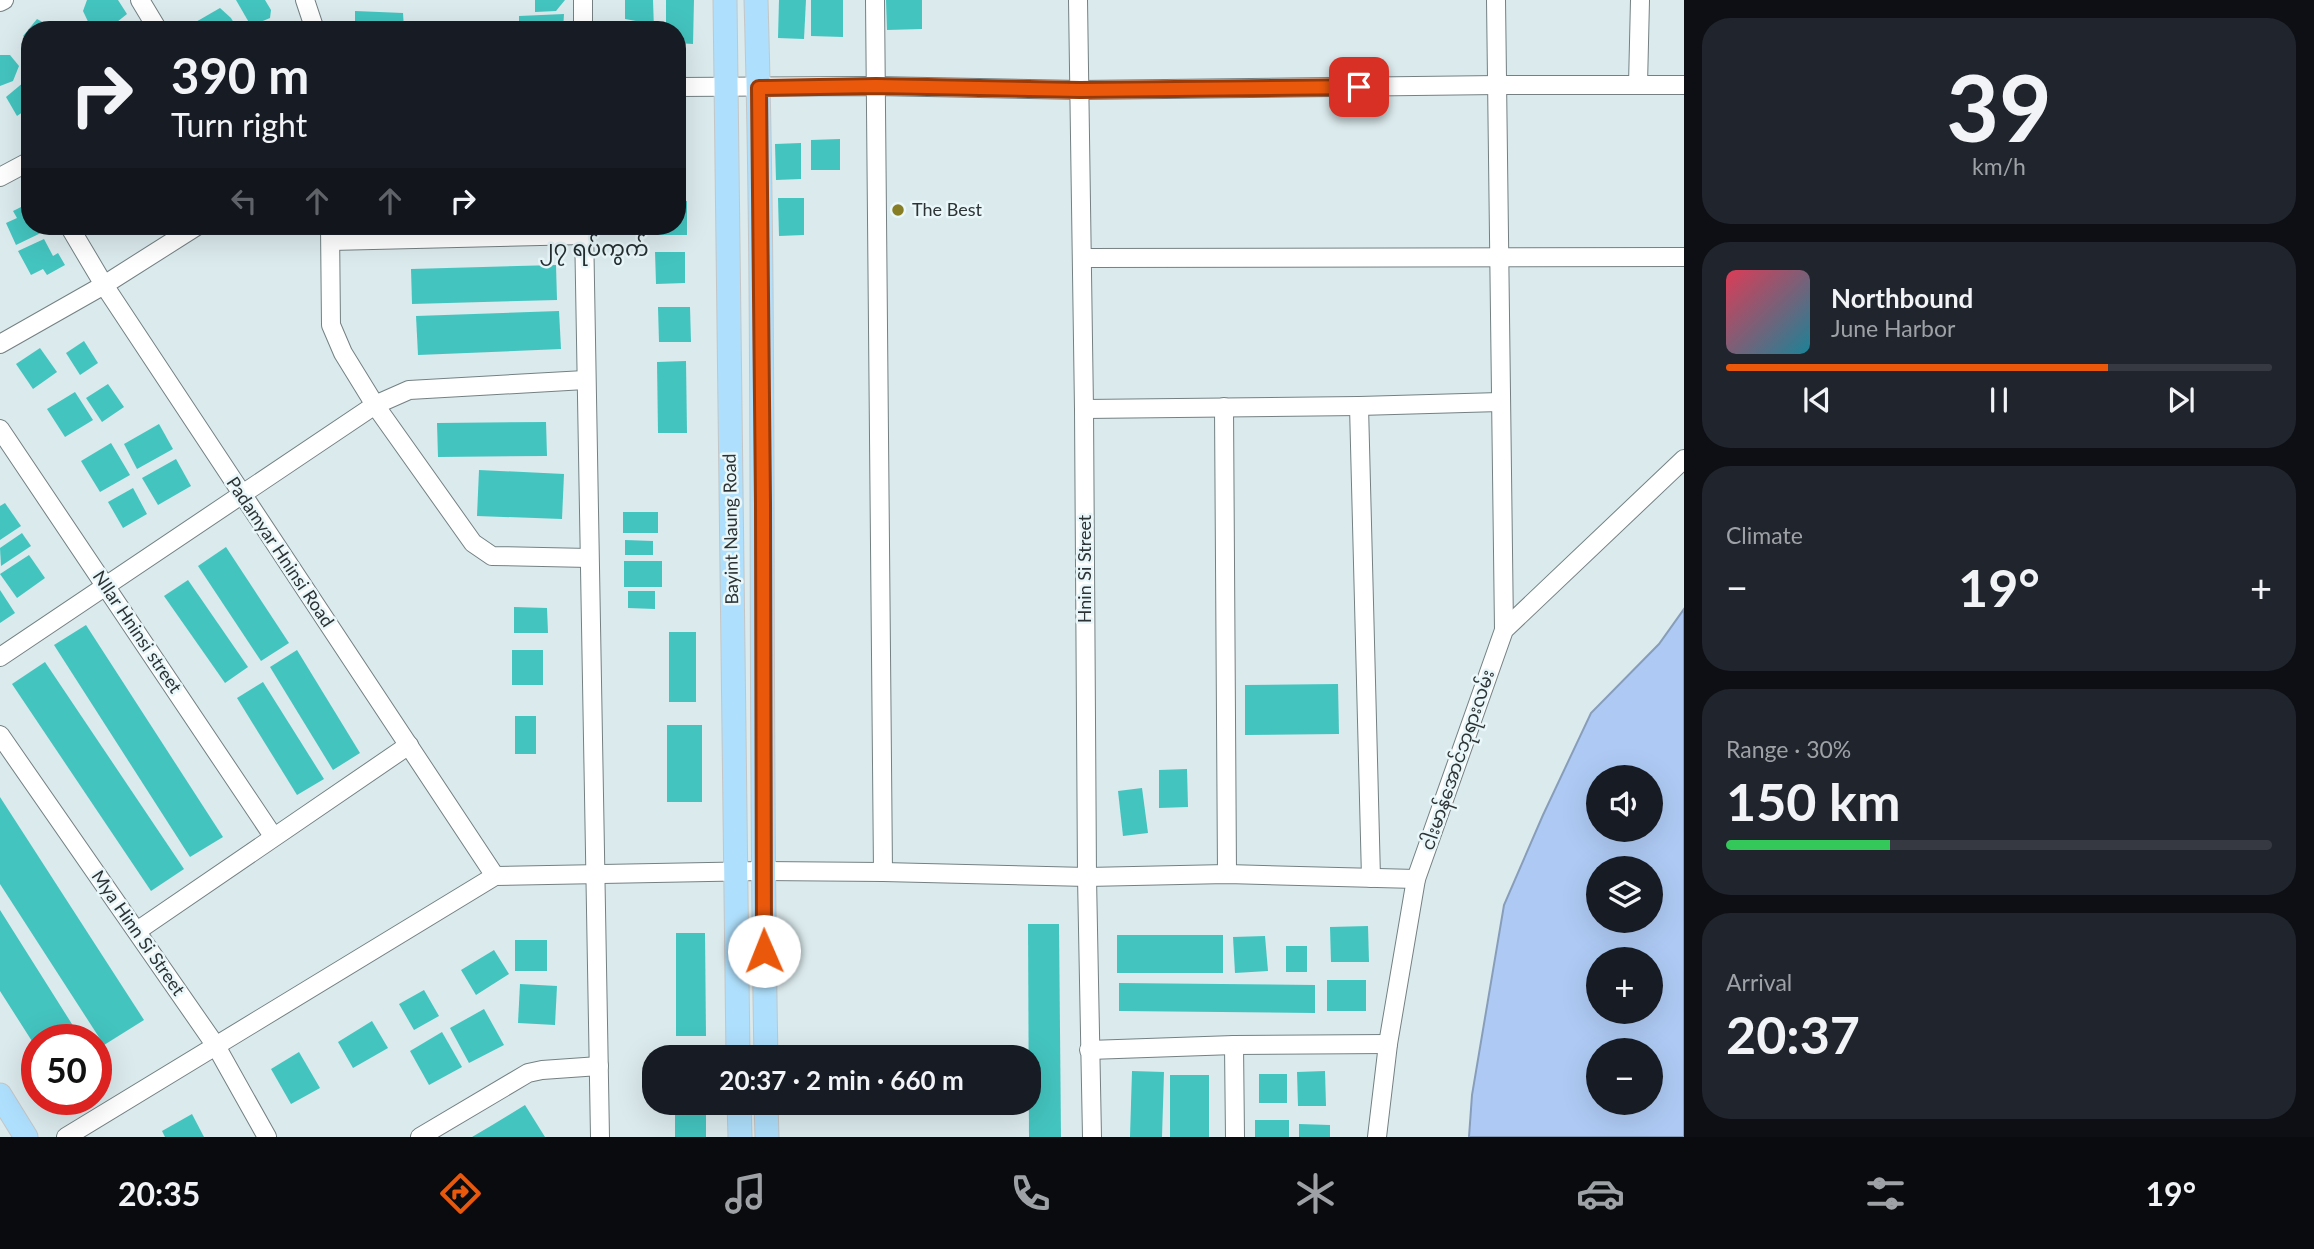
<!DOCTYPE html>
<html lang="en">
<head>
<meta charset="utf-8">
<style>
	body { margin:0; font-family:Lato,"Noto Sans Myanmar",sans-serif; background:#20242c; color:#f1f3f6; height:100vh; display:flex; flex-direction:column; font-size:26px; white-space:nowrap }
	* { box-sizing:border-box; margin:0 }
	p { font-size:23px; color:#9ea1a6 }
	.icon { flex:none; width:38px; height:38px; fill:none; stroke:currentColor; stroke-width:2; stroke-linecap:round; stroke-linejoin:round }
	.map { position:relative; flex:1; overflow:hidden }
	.drawer { display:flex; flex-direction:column; gap:18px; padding:18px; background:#0d0f14; width:630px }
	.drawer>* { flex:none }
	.top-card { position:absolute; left:21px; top:21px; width:665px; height:214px; border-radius:28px; box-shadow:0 7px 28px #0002; background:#171b24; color:#f1f3f6; overflow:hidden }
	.tools { position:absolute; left:1586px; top:765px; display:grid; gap:14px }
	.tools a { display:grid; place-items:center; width:77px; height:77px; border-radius:50%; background:#171b24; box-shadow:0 7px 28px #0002; font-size:35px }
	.speed { position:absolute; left:21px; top:1024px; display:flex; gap:14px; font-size:35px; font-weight:700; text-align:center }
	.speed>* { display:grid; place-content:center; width:91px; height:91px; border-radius:50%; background:#171b24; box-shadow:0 7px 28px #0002; line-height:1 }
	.speed .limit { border:10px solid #d22; background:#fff; color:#111 }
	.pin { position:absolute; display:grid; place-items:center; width:60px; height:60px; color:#fff; margin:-30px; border-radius:14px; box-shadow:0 4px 10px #0006 }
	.me { position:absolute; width:77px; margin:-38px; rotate:359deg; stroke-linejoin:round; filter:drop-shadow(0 0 5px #0008) }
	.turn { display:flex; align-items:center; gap:24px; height:147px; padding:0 35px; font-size:32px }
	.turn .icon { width:91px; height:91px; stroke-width:2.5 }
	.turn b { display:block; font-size:49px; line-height:60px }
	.lanes { display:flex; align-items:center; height:66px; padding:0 35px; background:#0003; justify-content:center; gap:35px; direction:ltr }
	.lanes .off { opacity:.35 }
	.big { font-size:52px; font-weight:700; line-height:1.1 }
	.drawer .widget { flex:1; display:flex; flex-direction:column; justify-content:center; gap:10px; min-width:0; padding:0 24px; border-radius:28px; background:#20242c }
	.drawer .dial { align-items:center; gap:0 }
	.dial b { font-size:91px; line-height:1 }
	.song { display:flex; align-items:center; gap:21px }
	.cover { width:84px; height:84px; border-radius:10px; background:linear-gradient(135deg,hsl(350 70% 55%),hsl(190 70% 35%)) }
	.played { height:7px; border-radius:4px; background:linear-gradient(90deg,#ea580c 70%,#363941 70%) }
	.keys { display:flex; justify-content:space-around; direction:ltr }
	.heat { display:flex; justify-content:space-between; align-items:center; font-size:38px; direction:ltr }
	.charge { height:10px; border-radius:5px; background:linear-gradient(90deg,#34c759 30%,#363941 0) }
	.trip { position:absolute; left:642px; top:1045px; width:399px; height:70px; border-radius:28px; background:#171b24; box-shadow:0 7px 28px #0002; font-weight:700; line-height:70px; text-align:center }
	.menu { display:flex; height:112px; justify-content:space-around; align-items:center; background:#090b0e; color:#9ea1a6 }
	.menu .icon { width:49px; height:49px }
	.menu .selected { color:#ea580c }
	.menu b { font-size:32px; color:#f1f3f6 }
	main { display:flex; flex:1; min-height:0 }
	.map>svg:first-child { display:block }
	.water { fill:#aecaf4; stroke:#879dba; stroke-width:2; fill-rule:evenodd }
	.building { fill:#44c4bf }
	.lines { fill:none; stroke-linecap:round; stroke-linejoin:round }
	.minor-casing { stroke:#748083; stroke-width:20 }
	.major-casing { stroke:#c4c6c6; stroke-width:25 }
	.minor { stroke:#fff; stroke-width:18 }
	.major { stroke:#aedffc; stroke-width:23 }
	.route-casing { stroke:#983908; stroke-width:18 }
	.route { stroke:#ea580c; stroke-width:12 }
	.poi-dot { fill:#877d24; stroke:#e9f7fa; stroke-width:2.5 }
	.labels { text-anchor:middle; stroke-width:5; stroke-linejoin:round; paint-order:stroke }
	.poi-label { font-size:18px; fill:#2d3334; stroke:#e9f7fa; text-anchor:start }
	.street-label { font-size:18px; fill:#2d3334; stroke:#e9f7fa }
	.quarter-label { font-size:21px; fill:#242f32; stroke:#e9f7fa }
</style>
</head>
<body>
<main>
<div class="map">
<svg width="1684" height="1137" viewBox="0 0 1684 1137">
	<rect width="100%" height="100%" fill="#dbeaed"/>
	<path class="water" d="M1684,609V1137H1469L1472,1095L1504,905L1543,815L1591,713L1659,644ZM1598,777H1650V830H1598ZM1598,868H1650V920H1598ZM1598,959H1650V1012H1598ZM1598,1050H1650V1102H1598Z"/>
	<g class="building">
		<polygon points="87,0 118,0 127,14 107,30 92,30 83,11"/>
		<polygon points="236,0 265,0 271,10 270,18 251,26"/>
		<polygon points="535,0 565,0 556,11 535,12"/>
		<polygon points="625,0 653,0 654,30 636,30 636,21 625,19"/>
		<polygon points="666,0 694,0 693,44 677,43 677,30 666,30"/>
		<polygon points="779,0 806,0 804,39 778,38"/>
		<polygon points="811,0 843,0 843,37 811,36"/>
		<polygon points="886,0 922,0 922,29 887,30"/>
		<polygon points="220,8 231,18 238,30 199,30 194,23"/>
		<polygon points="355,11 403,13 404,30 355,30"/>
		<polygon points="564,14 563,30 519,30 519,16"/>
		<polygon points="37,19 48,25 61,23 67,30 30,30 30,44 23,36"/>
		<polygon points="0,55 10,55 19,66 13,81 0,86"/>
		<polygon points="24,82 30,84 30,107 17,116 6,97"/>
		<polygon points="840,139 840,170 811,170 811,140"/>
		<polygon points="801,143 801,179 776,180 775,144"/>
		<polygon points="778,198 804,198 804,235 779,236"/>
		<polygon points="677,201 687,201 687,235 657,235 657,226 677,226"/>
		<polygon points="25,205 30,216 30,226 42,226 45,231 16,245 6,223 17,218 13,211"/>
		<polygon points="44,239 53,256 58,253 65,265 47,275 43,269 31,275 18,251"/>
		<polygon points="655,252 685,252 685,283 656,284"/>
		<polygon points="556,265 557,300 412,304 411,269"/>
		<polygon points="658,307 690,307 691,342 659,342"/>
		<polygon points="559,311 561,349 418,355 416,316"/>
		<polygon points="84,341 98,363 80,375 66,353"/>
		<polygon points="40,348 57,372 33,389 16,364"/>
		<polygon points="686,361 687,433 658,433 657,362"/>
		<polygon points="108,384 124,407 102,422 86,398"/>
		<polygon points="75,392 93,420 65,437 47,409"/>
		<polygon points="546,422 547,456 438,457 437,423"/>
		<polygon points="159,424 173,449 137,469 124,444"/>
		<polygon points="111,443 130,475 100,492 81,461"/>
		<polygon points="176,459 191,486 158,505 142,478"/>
		<polygon points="479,470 564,474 562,519 477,516"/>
		<polygon points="133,488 147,514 123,528 108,502"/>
		<polygon points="5,503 21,526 0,540 0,506"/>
		<rect x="623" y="512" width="35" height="21"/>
		<polygon points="22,533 31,546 1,566 0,548"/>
		<polygon points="625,540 653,541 653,555 625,555"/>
		<polygon points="226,547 289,643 261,661 198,566"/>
		<polygon points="29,555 45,578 17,598 0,574"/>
		<rect x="624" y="561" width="38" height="26"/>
		<polygon points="188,580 248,667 225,683 164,596"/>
		<polygon points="0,590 15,613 0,623"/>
		<polygon points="628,591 655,591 655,609 628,608"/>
		<polygon points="514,607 547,608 548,633 514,633"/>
		<polygon points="86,625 223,837 190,857 54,645"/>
		<rect x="669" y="632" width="27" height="70"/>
		<polygon points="297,650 360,753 333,770 270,667"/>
		<rect x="512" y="650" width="31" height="35"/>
		<polygon points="45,662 184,869 151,891 12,684"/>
		<polygon points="263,682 324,779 297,795 237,698"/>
		<polygon points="1338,684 1339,734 1245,735 1245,685"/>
		<rect x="515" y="716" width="21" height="38"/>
		<rect x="667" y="725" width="35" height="77"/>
		<polygon points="1187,769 1188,807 1159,808 1159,770"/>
		<polygon points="1142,788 1148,833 1123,836 1118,791"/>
		<polygon points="0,797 144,1020 104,1045 0,884"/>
		<polygon points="0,910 53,994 82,1040 37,1040 37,1049 0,991"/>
		<polygon points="1028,924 1059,924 1061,1137 1029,1137"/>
		<polygon points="1368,926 1369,962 1331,962 1330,927"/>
		<polygon points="676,933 705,933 706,1036 676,1036"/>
		<rect x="1117" y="935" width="106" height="38"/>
		<polygon points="1265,936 1268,971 1235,973 1233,937"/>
		<rect x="515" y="940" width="32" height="31"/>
		<rect x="1286" y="946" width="21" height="26"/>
		<polygon points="494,950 509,974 476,995 461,970"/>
		<rect x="1327" y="980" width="39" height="31"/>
		<polygon points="1119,983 1315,985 1315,1013 1119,1011"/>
		<polygon points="520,984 557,986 555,1025 518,1023"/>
		<polygon points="424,990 439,1016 414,1030 399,1004"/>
		<polygon points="484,1009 504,1045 469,1063 450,1028"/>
		<polygon points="372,1021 388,1048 353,1068 338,1042"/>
		<polygon points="442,1032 462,1067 429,1085 410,1051"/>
		<rect x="675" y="1050" width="31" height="7"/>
		<polygon points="299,1052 320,1088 291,1104 271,1069"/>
		<polygon points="1132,1071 1164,1072 1162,1137 1130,1137"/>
		<polygon points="1325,1071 1326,1106 1298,1106 1297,1072"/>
		<rect x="1259" y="1074" width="28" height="29"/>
		<rect x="1170" y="1075" width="39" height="62"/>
		<rect x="675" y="1102" width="31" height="35"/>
		<polygon points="525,1105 545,1137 472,1137 489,1127"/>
		<polygon points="192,1114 204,1137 165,1137 162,1131"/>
		<rect x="1255" y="1120" width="34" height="17"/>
		<polygon points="1299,1124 1330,1125 1330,1137 1299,1137"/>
	</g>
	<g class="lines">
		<g class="minor-casing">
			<g id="minor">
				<polyline points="140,0 158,30"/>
				<polyline points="305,0 315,30"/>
				<polyline points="583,0 583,27"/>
				<polyline points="875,0 883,872"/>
				<polyline points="1078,0 1084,409 1087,877 1092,1137"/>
				<polyline points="1496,0 1504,630"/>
				<polyline points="0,2 4,0"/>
				<polyline points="1638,85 1640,0"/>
				<polyline points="677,87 876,86 1080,90 1498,85 1684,85"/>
				<polyline points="0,177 30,161"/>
				<polyline points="69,226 104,285 495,876"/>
				<polyline points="330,226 331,325 343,353 375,405 473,543 492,556 589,558"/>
				<polyline points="584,226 600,1137"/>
				<polyline points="331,241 584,235"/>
				<polyline points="1082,258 1684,257"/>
				<polyline points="0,344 104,285 197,226"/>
				<polyline points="1359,406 1371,878"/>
				<polyline points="1224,407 1227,874"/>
				<polyline points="1084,409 1359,406 1500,402"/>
				<polyline points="0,429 273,836"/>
				<polyline points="0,657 375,405 409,390 585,380"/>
				<polyline points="0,735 216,1046 267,1137"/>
				<polyline points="137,931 409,745"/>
				<polyline points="1234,1045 1235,1137"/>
				<polyline points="1089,1050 1234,1045 1388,1044"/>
				<polyline points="66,1137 495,876 762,871 883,872 1087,877 1227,874 1416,879"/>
				<polyline points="420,1137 528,1073 542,1070 599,1066"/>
				<polyline points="1377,1137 1388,1044 1416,879 1504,630 1684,459"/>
			</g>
		</g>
		<g class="major-casing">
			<g id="major">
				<polyline points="725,0 738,1057"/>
				<path d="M756,0C766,352 759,705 766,1057"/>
				<polyline points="0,1095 26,1137"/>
				<polyline points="739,1102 740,1137"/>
				<polyline points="766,1102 767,1137"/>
			</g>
		</g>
		<use href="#minor" class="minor"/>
		<use href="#major" class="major"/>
	</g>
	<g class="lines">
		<g class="route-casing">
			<polyline id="route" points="764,951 763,503 759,88 876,86 1080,90 1359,87"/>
		</g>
		<use href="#route" class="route"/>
	</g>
	<circle class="poi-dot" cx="898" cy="210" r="7"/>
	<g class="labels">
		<g class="poi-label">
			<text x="912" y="216">The Best</text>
		</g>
		<g class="street-label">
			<text transform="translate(731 529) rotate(-91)" y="6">Bayint Naung Road</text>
			<text transform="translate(280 552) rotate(56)" y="6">Padamyar Hninsi Road</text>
			<text transform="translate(1085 569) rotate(-90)" y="6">Hnin Si Street</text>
			<text transform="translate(137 632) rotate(56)" y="6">NIlar Hninsi street</text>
			<text transform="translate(1458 760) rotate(-71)" y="6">ငါးမာန်အောင်ဘုရားလမ်း</text>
			<text transform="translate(138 933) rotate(55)" y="6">Mya Hinn Si Street</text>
		</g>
		<g class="quarter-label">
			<text x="594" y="256">၂၇ ရပ်ကွက်</text>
		</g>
	</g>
</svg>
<div class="tools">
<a><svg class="icon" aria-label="sound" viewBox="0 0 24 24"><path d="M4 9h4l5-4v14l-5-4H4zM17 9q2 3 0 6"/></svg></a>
<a><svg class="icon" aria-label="layers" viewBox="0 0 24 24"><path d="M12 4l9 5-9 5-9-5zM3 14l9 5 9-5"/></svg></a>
<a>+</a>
<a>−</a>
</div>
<div class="speed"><div class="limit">50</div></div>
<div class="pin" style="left:1359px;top:87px;background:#d93025"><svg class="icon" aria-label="arrive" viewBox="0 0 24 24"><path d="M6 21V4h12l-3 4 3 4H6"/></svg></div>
<svg class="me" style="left:764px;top:951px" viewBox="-20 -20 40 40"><circle r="19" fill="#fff"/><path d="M0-13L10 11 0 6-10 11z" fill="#ea580c"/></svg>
<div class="trip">20:37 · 2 min · 660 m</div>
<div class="top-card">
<div class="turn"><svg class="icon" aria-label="right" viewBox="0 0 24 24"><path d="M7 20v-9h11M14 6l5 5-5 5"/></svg><div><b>390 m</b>Turn right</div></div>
<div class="lanes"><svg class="icon off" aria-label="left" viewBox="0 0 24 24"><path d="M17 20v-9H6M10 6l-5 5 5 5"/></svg><svg class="icon off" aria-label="ahead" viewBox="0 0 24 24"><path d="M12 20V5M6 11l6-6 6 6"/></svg><svg class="icon off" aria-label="ahead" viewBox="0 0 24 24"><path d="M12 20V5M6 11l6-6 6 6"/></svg><svg class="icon" aria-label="right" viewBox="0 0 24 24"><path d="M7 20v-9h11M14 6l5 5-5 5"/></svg></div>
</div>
</div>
<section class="drawer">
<div class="widget dial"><b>39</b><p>km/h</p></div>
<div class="widget">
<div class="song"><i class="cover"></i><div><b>Northbound</b><p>June Harbor</p></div></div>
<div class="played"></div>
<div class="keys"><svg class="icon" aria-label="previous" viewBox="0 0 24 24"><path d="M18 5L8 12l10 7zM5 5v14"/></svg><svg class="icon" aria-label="pause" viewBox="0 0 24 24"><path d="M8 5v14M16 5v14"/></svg><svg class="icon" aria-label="next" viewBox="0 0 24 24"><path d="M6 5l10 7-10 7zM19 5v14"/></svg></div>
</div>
<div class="widget"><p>Climate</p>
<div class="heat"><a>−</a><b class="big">19°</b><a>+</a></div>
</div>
<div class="widget"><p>Range · 30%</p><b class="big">150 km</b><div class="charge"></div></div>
<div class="widget"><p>Arrival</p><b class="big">20:37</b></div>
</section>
</main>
<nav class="menu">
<b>20:35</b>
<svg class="icon selected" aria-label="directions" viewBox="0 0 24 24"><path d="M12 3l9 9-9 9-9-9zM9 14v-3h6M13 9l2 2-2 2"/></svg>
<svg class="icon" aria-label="music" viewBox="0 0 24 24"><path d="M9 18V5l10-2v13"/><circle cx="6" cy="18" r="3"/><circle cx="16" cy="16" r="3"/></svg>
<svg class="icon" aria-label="phone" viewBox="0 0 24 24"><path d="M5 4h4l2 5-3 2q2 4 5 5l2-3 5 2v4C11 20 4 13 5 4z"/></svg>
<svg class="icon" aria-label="climate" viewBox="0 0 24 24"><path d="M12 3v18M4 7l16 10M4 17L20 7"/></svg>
<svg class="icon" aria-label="car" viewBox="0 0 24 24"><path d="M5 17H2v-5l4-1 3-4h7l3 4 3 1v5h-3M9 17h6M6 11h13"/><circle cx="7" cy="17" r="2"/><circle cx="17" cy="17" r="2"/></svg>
<svg class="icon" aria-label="filters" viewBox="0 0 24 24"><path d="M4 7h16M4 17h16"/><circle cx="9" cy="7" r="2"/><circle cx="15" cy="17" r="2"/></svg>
<b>19°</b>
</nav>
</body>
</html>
